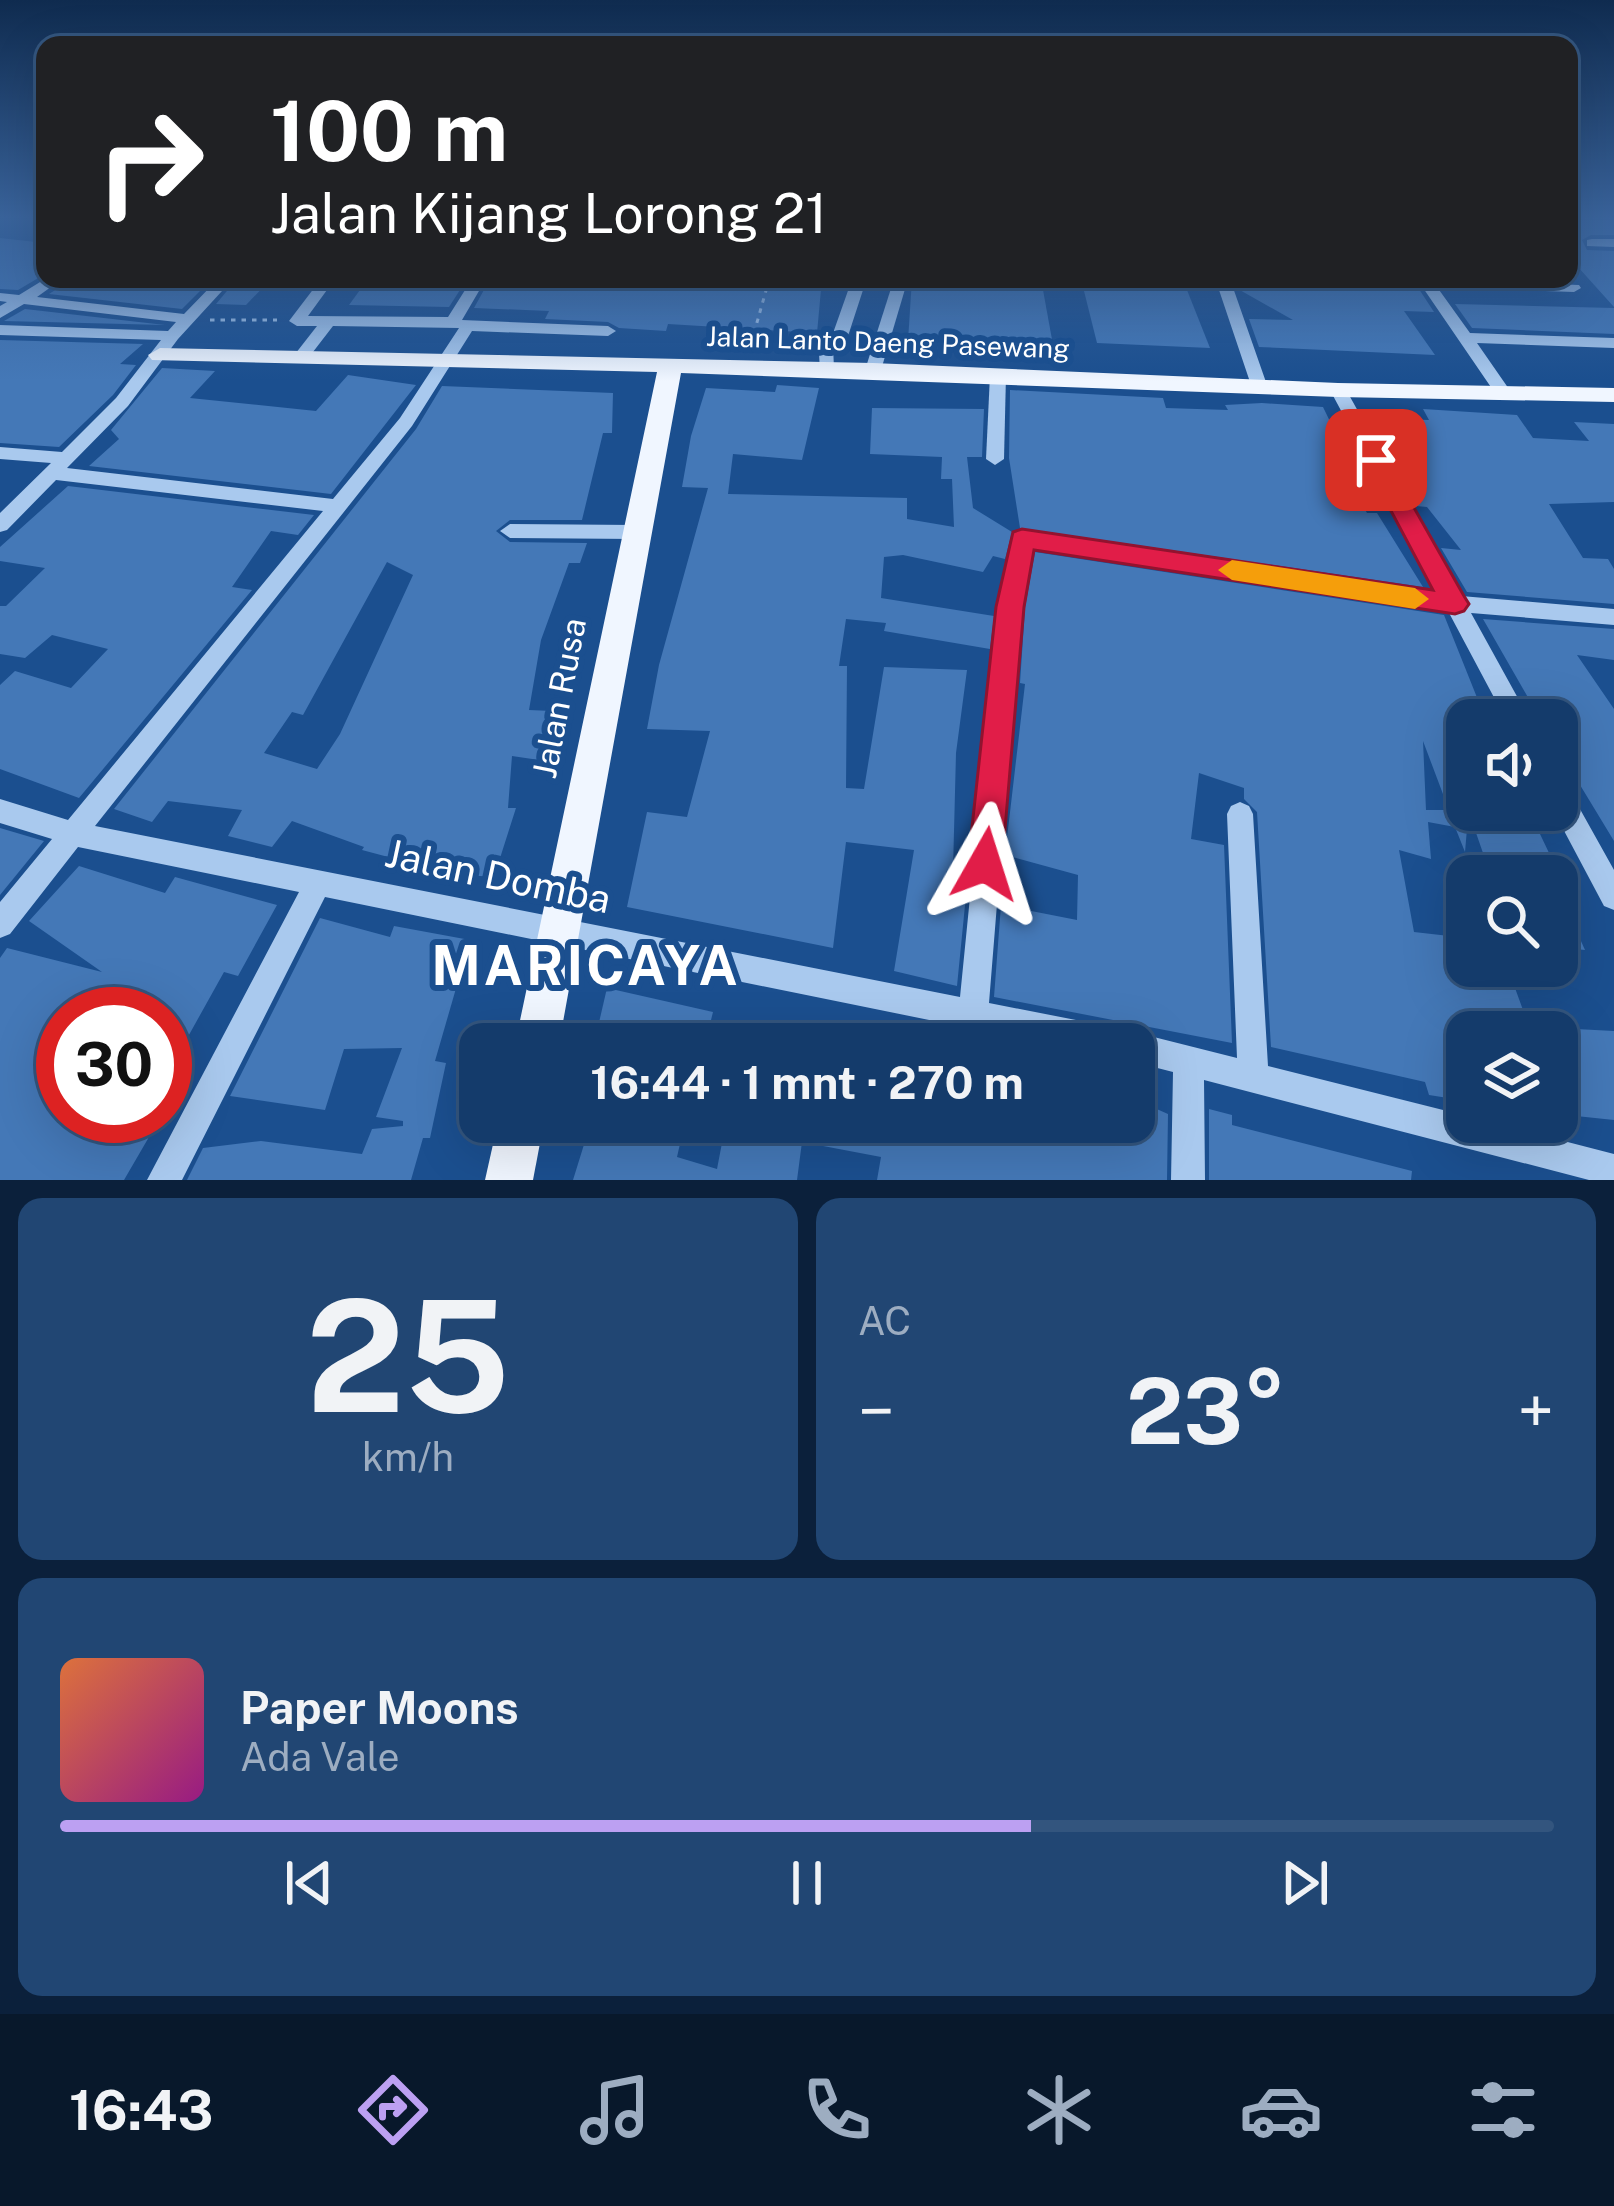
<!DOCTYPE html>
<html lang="id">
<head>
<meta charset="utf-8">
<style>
	body { margin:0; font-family:"Public Sans",sans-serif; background:#214673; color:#f1f3f6; height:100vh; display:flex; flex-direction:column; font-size:45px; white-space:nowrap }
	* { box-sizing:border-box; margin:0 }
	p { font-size:39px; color:#9dadc1 }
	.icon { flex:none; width:66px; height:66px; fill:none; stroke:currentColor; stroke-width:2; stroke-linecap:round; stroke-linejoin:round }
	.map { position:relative; height:1180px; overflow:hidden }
	.drawer { display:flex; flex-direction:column; gap:18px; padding:18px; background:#0b203b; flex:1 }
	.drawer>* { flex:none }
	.hud { position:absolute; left:36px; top:36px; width:1542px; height:252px; border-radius:24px; box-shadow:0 12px 48px #0002,0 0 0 3px #33557e; background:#202124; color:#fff; overflow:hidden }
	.fabs { position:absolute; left:1446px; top:699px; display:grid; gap:24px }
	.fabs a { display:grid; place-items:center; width:132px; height:132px; border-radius:24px; background:#143b6b; box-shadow:0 12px 48px #0002,0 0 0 3px #33557e; font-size:60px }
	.speed { position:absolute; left:36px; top:987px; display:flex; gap:24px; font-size:60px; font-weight:700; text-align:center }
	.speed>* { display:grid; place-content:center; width:156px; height:156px; border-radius:50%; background:#143b6b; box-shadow:0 12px 48px #0002,0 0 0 3px #33557e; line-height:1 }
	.speed .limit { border:18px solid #d22; background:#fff; color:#111 }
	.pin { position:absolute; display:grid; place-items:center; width:102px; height:102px; color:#fff; margin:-51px; border-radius:24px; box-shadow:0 6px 18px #0006 }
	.me { position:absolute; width:132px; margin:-66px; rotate:6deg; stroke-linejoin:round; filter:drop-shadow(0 0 9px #0008) }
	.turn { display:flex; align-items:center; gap:42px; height:252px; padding:0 36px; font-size:54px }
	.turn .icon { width:156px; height:156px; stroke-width:2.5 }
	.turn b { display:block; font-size:84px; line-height:102px }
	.big { font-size:90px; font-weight:700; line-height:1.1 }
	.drawer .card { flex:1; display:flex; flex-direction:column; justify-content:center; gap:18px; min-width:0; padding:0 42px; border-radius:24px; background:#214673 }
	.drawer .dial { align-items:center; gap:0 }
	.dial b { font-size:156px; line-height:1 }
	.song { display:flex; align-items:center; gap:36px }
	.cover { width:144px; height:144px; border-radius:18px; background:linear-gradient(135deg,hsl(20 70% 55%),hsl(310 70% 35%)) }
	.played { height:12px; border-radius:6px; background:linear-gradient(90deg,#bca0f2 65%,#33557e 65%) }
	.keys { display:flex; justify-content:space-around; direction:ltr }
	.heat { display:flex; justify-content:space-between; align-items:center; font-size:66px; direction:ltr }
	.drawer .tiles { flex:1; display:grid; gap:18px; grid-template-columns:1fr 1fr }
	.card:last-child { grid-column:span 2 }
	.trip { position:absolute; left:459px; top:1023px; width:696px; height:120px; border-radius:24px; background:#143b6b; box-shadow:0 12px 48px #0002,0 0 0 3px #33557e; font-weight:700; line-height:120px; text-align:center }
	.tab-bar { display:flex; height:192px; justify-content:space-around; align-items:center; background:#08182b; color:#9dadc1 }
	.tab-bar .icon { width:84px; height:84px }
	.tab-bar .on { color:#bca0f2 }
	.tab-bar b { font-size:54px; color:#f1f3f6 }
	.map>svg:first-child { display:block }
	.building { fill:#4478b7; fill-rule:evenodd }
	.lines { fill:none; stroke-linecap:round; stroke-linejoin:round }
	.path { stroke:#a9c9ee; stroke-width:3; stroke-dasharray:4.5 6; stroke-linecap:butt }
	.minor { fill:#a9c9ee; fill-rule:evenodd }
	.major { fill:#f0f6ff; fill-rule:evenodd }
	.route { fill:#e11d48; stroke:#92132f; stroke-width:3 }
	.slow { fill:#f59e0b }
	.labels { text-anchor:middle; stroke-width:12; stroke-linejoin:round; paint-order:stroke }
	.far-street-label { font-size:27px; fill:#fff; stroke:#1b4f8f }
	.street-label { font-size:33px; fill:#fff; stroke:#1b4f8f }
	.near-street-label { font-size:39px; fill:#fff; stroke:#1b4f8f }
	.near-district-label { font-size:54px; font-weight:bold; letter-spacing:3px; fill:#fff; stroke:#1b4f8f }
</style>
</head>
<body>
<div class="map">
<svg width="1614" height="1180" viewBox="0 0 1614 1180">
	<rect width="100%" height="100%" fill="#1b4f8f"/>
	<g class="building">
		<polygon points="1569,216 1614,216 1614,235 1591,235 1582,240 1587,250 1614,251 1614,307 1569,257"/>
		<polygon points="0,238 45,243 45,274 18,290 0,289"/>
		<polygon points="72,279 94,279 135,291 142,286 157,287 167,279 212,279 182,309 49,294"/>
		<polygon points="237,279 271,279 246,305 216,304"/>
		<polygon points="368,279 467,279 449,307 349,305"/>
		<polygon points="490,279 790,285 792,279 822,279 817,333 668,324 666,331 619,328 608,322 545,319 549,311 474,308"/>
		<polygon points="912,279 1041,279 1053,345 908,341"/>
		<polygon points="1081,279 1178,279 1187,290 1210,348 1097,343"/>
		<polygon points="1235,279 1415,283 1434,312 1404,311 1435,355 1259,347 1249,319 1293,320 1238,289"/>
		<polygon points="1455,304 1614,308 1614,334 1472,328"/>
		<polygon points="25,309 165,325 4,321"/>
		<polygon points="0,340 143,344 120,364 136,365 113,395 59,447 0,443"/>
		<polygon points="162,368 215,371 190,398 316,411 348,375 416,385 331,494 89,466 119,439 111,430"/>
		<polygon points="777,385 819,388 802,460 733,454 728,494 907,498 907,519 954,527 952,479 941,479 942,457 870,454 872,408 984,409 982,457 967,457 973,508 1012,532 1005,559 993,556 983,572 903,555 884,557 881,598 994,616 990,649 884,631 886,623 846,619 839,666 847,666 846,788 864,789 884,667 967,670 956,753 953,871 968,875 957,986 894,971 914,850 846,842 833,948 627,907 647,812 687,817 710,731 647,729 659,665 708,488 682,487 691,436 706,388 775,392"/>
		<path d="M442,386L613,393L612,433H603L582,520H510L496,531L510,542L587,543L580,563H569L541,640L529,710L552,711L539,760L512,756L508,808H516L494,877L452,874L362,850L364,847L292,821L272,847L228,836L242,810L168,801L152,822L114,809L416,429ZM387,562L413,575L340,734L317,769L264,753L292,712L303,715Z"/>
		<polygon points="1010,390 1163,398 1166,408 1228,410 1225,405 1262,403 1323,407 1344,450 1337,449 1346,463 1339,463 1367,513 1377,513 1423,587 1020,528 1009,458"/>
		<polygon points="1423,409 1517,415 1533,438 1589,441 1574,422 1614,424 1614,502 1549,504 1583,558 1608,559 1614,569 1614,604 1467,592 1441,548 1461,550 1427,507 1416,506 1367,418 1429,420"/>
		<polygon points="68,486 314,515 298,535 271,531 232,587 252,590 79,798 0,769 0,685 15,671 71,688 108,649 52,635 25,658 0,654 0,606 6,606 45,568 0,561 0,547"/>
		<path d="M1035,552L1444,615L1486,720H1467V810L1531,815L1559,874L1491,876L1475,830L1467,829L1465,852L1455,827L1428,822L1431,859L1399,850L1414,932L1467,938V966H1507L1531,1032H1467V1101L1429,1095L1425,1082L1271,1047L1257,812L1244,799V788L1199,773L1191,839L1224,845L1232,1043L994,997L1001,905L1077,920L1078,875L1005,855L1025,684L1020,683L1025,608ZM1423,741L1449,810H1426Z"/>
		<polygon points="1483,619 1614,629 1614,660 1577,655 1614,709 1614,841 1557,747 1557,720 1541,720"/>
		<polygon points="0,828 44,841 0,895"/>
		<polygon points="79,866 165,893 175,877 277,905 238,976 224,972 165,1078 165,1014 63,1014 63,1118 149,1137 124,1180 0,1180 0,958 7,948 102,972 29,921"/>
		<polygon points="1557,888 1585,950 1557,947"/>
		<polygon points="320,918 390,937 394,926 470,940 435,1061 446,1063 430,1138 423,1138 411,1180 187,1180 203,1148 261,1141 362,1154 372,1129 403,1126 403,1121 376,1117 402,1048 344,1049 325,1110 230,1096"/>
		<polygon points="607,988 713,1012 705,1044 594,1044"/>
		<polygon points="1557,1028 1614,1031 1614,1120 1557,1114"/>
		<polygon points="1134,1099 1168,1114 1167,1180 877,1180 881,1157 802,1142 797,1180 573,1180 591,1122 685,1122 677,1157 717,1169 726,1122 982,1122 1012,1130 1013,1122 1134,1122"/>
		<polygon points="1209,1109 1232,1115 1232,1125 1412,1171 1411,1180 1209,1180"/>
	</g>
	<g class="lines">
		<g class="path">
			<polyline points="210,320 277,320"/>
			<polyline points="754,333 767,287 774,279"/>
		</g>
		<g class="minor">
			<polygon points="1592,239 1614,239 1614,247 1587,246 1587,240"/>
			<polygon points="45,279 62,279 37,297 184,314 218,279 233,279 178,339 128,406 67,468 333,499 400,418 459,328 333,326 306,361 294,361 292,358 317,326 297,326 289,321 321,279 335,279 308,316 448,317 472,279 486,279 462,320 608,326 616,331 608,336 472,331 412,426 95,826 960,997 999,607 1015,534 1022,532 1439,594 1330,390 1332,386 1344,386 1461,596 1614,609 1614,625 1471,613 1530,720 1506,720 1448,611 1031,547 1021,607 989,1003 1122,1029 1237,1058 1227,814 1231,806 1240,802 1249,806 1253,814 1268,1066 1467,1116 1467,1122 1490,1122 1614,1154 1614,1180 1589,1180 1204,1080 1205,1180 1171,1180 1173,1072 1134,1062 1134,1044 1047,1044 325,897 182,1180 147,1180 299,892 78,847 10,934 0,938 0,902 52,839 0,823 0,799 68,820 323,511 56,480 7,530 0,532 0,513 51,463 0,459 0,447 62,452 116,398 161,340 0,335 0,325 168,331 176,322 24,304 0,318 0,306 7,302 0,301 0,293 19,295"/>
			<polygon points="855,279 871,279 864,287 848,336 846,339 834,339 832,336 850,285"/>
			<polygon points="894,279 908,279 881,370 873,375 865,370"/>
			<polygon points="1182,279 1230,279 1267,385 1265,389 1253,389 1251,385 1219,290 1193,289"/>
			<polygon points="1421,279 1579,285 1581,288 1574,292 1437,287 1470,333 1614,338 1614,348 1477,343 1511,392 1503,397 1497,396 1419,282"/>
			<polygon points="769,341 833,345 834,369 826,374 820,372 819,353 763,349 761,346"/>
			<polygon points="998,370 1006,375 1004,459 995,465 986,459 990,375"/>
			<polygon points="510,524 636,525 646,532 636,539 510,538 500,531"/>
			<polygon points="1557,781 1566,784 1614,870 1614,910 1604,906 1553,810 1557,810"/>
		</g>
		<g class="major">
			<polygon points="160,348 873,363 1338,383 1614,388 1614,402 1338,397 681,373 559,1044 515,1044 657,372 152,360 148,355"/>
			<polygon points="498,1122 544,1122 533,1180 485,1180"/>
		</g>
	</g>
	<linearGradient id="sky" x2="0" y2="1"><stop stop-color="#0f2b4f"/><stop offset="0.57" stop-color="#39639b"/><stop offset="1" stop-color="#39639b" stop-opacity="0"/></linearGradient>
	<rect width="1614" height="381" fill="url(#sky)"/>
	<polygon class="route" points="1376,453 1387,460 1464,596 1469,604 1464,611 1455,614 1034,550 1024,607 1002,864 997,876 985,881 973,876 968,864 996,607 1013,532 1022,529 1433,590 1364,460"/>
	<polygon class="slow" points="1232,560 1415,588 1429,599 1415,609 1232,580 1218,570"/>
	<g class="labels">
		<g class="far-street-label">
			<text transform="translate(888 343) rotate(2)" y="9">Jalan Lanto Daeng Pasewang</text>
		</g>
		<g class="street-label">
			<text transform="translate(559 698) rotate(-79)" y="12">Jalan Rusa</text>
		</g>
		<g class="near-street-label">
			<text transform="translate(498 876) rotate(12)" y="14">Jalan Domba</text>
		</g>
		<g class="near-district-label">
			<text x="586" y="985">MARICAYA</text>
		</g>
	</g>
</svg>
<div class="fabs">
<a><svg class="icon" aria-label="sound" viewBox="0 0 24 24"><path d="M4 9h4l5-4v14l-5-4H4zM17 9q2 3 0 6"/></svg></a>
<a><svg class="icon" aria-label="search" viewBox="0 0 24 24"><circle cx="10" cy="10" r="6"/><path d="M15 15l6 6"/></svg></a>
<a><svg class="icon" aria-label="layers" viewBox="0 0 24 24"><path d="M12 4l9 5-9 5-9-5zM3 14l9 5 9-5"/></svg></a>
</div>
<div class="speed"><div class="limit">30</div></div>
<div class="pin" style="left:1376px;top:460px;background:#d93025"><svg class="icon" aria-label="arrive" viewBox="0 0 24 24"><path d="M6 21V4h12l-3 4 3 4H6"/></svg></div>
<svg class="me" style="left:985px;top:864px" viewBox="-20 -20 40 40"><path d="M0-17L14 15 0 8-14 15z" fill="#e11d48" stroke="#fff" stroke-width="4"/></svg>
<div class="trip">16:44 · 1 mnt · 270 m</div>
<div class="hud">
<div class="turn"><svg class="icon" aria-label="right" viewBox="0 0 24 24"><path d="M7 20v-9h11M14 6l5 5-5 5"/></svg><div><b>100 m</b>Jalan Kijang Lorong 21</div></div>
</div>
</div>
<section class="drawer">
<div class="tiles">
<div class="card dial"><b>25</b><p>km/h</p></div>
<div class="card"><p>AC</p>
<div class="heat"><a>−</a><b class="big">23°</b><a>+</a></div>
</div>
<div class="card">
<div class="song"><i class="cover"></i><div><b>Paper Moons</b><p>Ada Vale</p></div></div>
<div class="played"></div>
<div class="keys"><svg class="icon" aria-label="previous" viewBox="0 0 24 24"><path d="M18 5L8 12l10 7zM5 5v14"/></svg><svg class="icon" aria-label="pause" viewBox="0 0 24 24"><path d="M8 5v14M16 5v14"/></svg><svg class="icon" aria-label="next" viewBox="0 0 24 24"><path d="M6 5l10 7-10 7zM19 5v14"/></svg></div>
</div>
</div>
</section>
<nav class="tab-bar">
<b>16:43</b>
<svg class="icon on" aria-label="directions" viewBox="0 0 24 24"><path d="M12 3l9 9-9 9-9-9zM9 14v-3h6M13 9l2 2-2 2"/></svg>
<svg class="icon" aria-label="music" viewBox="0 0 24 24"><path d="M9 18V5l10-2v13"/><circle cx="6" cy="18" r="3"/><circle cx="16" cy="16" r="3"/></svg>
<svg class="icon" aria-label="phone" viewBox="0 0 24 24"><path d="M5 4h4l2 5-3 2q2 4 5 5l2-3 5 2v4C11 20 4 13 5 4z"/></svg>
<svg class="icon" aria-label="climate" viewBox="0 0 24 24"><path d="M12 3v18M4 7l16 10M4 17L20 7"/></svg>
<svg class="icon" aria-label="car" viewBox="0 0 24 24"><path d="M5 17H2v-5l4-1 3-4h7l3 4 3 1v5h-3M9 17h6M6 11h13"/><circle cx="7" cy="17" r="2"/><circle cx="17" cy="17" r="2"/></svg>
<svg class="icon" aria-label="filters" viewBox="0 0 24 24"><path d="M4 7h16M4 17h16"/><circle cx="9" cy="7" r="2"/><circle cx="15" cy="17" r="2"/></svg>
</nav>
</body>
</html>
